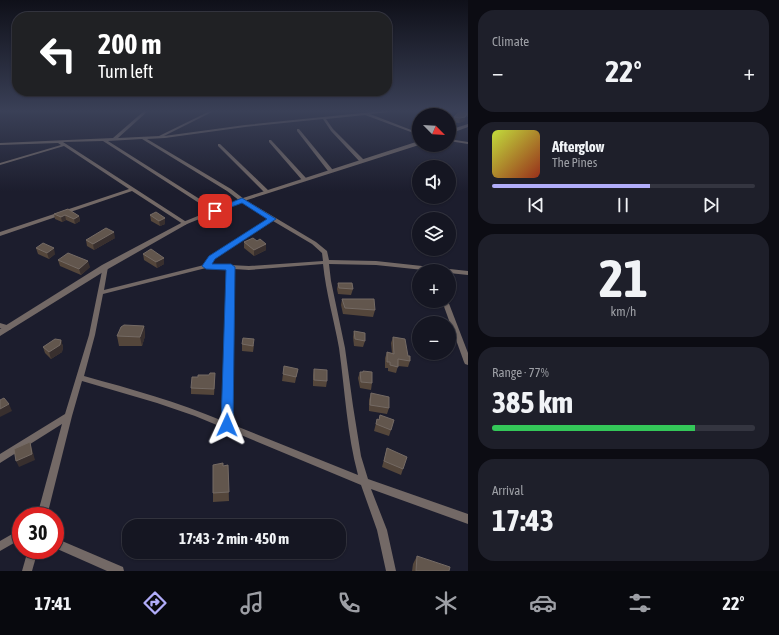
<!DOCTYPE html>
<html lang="en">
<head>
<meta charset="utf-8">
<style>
	body { margin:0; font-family:"Asap Condensed",sans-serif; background:#1e1f2a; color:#f1f3f6; height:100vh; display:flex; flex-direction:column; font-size:15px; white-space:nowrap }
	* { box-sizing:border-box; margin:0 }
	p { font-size:13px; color:#9d9fa5 }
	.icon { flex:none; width:22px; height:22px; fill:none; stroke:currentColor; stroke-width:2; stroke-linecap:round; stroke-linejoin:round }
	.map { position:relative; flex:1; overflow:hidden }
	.drawer { display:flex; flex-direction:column; gap:10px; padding:10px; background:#0c0c13; width:311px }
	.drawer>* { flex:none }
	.top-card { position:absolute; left:12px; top:12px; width:380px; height:84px; border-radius:16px; box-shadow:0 1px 3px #0004,0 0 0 1px #343540; background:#202124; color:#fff; overflow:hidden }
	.needle { width:26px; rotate:114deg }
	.fabs { position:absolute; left:412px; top:108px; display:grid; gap:8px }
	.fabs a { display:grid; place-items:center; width:44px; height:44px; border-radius:50%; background:#151622; box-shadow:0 1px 3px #0004,0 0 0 1px #343540; font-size:20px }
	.speed { position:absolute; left:12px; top:507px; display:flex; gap:8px; font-size:20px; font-weight:700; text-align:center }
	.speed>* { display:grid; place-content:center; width:52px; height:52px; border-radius:50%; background:#151622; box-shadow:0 1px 3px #0004,0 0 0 1px #343540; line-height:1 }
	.speed .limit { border:6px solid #d22; background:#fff; color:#111 }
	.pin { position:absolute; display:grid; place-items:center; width:34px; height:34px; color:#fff; margin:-17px; border-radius:8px; box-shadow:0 2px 6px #0006 }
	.me { position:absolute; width:44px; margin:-22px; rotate:1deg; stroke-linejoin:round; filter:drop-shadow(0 0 3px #0008) }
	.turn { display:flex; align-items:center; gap:14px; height:84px; padding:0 20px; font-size:18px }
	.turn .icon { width:52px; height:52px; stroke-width:2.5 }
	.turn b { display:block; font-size:28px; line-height:34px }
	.big { font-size:30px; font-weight:700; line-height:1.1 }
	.drawer .card { flex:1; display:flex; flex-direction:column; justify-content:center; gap:6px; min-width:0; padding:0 14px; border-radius:16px; background:#1e1f2a }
	.drawer .dial { align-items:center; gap:0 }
	.dial b { font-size:52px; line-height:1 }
	.song { display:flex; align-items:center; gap:12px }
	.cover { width:48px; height:48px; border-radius:6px; background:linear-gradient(135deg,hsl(70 70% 55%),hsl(10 70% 35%)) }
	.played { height:4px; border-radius:2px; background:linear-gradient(90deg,#b1adfa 60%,#343540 60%) }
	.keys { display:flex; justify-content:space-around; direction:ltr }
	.heat { display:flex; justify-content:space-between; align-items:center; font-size:22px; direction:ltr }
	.charge { height:6px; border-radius:3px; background:linear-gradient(90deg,#34c759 77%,#343540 0) }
	.trip { position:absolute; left:122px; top:519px; width:224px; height:40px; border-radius:16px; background:#151622; box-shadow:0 1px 3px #0004,0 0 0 1px #343540; font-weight:700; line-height:40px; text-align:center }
	.dock { display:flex; height:64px; justify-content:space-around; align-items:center; background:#08090e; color:#9d9fa5 }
	.dock .icon { width:28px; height:28px }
	.dock .active { color:#b1adfa }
	.dock b { font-size:18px; color:#f1f3f6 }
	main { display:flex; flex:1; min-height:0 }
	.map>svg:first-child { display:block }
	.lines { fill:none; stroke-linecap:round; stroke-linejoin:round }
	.minor { fill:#736966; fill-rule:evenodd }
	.tertiary { fill:#736966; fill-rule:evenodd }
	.wall { fill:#54463b }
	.shaded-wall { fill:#382f2e }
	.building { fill:#62564d; stroke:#746a64 }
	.route { fill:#1a73e8; stroke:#114b97 }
</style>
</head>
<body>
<main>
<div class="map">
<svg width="468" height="571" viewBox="0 0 468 571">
	<rect width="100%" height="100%" fill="#1c1d2d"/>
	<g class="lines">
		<g class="minor">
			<path d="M144,111H148L118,138L159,136L210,111H214L164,136L245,125L382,111H392L390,112L370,114L419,133V135L365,115L326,119L333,129L364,160V162H360L331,131L323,119L245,127L165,138L147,139L231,189L244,199L316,242L327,251L329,260L376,261L468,271V275L449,273V271H433L376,265L329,264L331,281L345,348L353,406L361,456L368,479L468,514V524L371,489L387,530L396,571H386L377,530L361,485L195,416L157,403L82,381L72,416L47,516H37L62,424L0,463V454L65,414L89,335L103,266H107L108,267L104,290L204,265L210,257L270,219L240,201L227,191L142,139L108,141L217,210V212H213L103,141L63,142L188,223L185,225L183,224L132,191L0,236V232L129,189L64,146L0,165V163L61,145L58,143L0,145V143L113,138ZM273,221L312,244L322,253L323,261L249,266L210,264L214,259ZM323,264C326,293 334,320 339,348C345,391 347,434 358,475L231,424L234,269L249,270ZM206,268L228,269L223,421C178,402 131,389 84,376L95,335L103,294Z"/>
			<polygon points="297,129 299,129 332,169 332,171 328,171 297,131"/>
			<polygon points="449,139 468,142 468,144 449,141"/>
			<polygon points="269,140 271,140 306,178 306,180 302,180 269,142"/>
			<polygon points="218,144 220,144 269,191 269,193 265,193 218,146"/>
			<polygon points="442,301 448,301 468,353 468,365 465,364 464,362"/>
			<polygon points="0,323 10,326 11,328 10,330 8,330 0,328"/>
			<polygon points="21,529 21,539 0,551 0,541"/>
			<polygon points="55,538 123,567 124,571 107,571 55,548"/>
			<polygon points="28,550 38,550 32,571 22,571"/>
		</g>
		<g class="tertiary">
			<polygon points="468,124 468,127 449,134 449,130"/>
			<polygon points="419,141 419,145 244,201 187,224 108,269 0,336 0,329 102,265 183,222 240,199"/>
		</g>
	</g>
	<g class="wall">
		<polygon points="468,111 468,117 466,116 464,121 459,123 453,122 454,117"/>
		<polygon points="54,214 79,216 80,221 75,224 66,220 62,222 55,219"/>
		<polygon points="150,215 165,224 160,226 151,221"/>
		<polygon points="115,238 94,250 87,246 86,240"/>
		<polygon points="257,241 266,244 266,250 254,256 244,248 244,242"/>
		<polygon points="36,248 55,254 49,259 38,254"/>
		<polygon points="143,254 164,258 164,264 157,268 144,260"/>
		<polygon points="58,260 90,267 81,275 60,266"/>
		<polygon points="338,283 353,289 351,295 338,294 337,289"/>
		<polygon points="342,299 375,310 373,317 343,314 341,305"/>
		<polygon points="144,326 145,336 142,346 119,346 117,336"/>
		<polygon points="354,331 365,341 363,347 354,346 353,337"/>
		<polygon points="393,337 408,356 410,361 408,367 398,366 396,373 388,371 388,368 385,368 385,358 387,352 392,353 391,343"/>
		<polygon points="61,340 63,347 62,352 51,359 45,353 43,347"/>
		<polygon points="242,344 254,345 253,352 242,351"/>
		<polygon points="298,369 295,383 282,381 283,374"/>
		<polygon points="314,369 327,381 326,387 313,386 313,375"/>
		<polygon points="360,372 372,383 371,390 360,388 358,378"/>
		<polygon points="215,379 214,395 191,394 191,388"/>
		<polygon points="371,393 389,408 387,414 369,411 369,400"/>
		<polygon points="377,419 391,430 389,436 374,431"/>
		<polygon points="387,448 403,469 401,475 382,467"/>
		<polygon points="228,465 229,501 213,502 213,493 223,466"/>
		<polygon points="417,556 449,571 412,571 413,564"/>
	</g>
	<g class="shaded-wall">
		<polygon points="468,112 466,116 464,121 459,123 460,118"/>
		<polygon points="65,215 66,220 62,222 61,217"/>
		<polygon points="79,216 80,221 75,224 74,219"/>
		<polygon points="165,218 165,224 160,226 159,221"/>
		<polygon points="114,232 115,238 94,250 93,244"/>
		<polygon points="266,244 266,250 254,256 254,250"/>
		<polygon points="54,248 55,254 49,259 47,253"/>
		<polygon points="164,258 164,264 157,268 156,262"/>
		<polygon points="88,261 90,267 81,275 79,269"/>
		<polygon points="144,326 145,336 142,346 140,337"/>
		<polygon points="61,340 63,347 62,352 51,359 49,352"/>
		<polygon points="215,373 215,379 214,395 214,389"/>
		<polygon points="9,404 12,411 0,417 0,409"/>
		<polygon points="30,442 32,449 35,460 19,467 16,461"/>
	</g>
	<g class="building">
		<polygon points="460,111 468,111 468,112 465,117 460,118 454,117"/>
		<polygon points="68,209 79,216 74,219 65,215 61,217 54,214"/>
		<polygon points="156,212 165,218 159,221 150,215"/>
		<polygon points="106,228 114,232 93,244 86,240"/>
		<polygon points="253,238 257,241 260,239 266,244 254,250 244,242"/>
		<polygon points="43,243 54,248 47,253 36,248"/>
		<polygon points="151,249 164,258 156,262 143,254"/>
		<polygon points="68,253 88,261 79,269 58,260"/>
		<polygon points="338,283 352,283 353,289 339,288"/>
		<polygon points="342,299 374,299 375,310 345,308"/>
		<polygon points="124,325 144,326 140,337 117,336 121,327"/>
		<polygon points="354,331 365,333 365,341 355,339"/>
		<polygon points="393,337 405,339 408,356 410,356 410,361 398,359 398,367 390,365 390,362 387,362 387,352 394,354"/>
		<polygon points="243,338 254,339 253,346 242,344"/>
		<polygon points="55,339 61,340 60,345 49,352 43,347"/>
		<polygon points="284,366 298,369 296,377 283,374"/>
		<polygon points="314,369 327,370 327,381 314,380"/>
		<polygon points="363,371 372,372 372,383 361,382 360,372 363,372"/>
		<polygon points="210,373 215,373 214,389 191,388 192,377 198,377 198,375 209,375"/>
		<polygon points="371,393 389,397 389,408 370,405"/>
		<polygon points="4,398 9,404 0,409 0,400"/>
		<polygon points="380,415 394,420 391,430 376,424 377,419 379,420"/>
		<polygon points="30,442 32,454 16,461 14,449"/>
		<polygon points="387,448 407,457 403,469 384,461"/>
		<polygon points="223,463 223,466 228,465 229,492 213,493 213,465"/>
		<rect x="157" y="524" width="17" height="2"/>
		<polygon points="417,556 450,567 449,571 416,571"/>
	</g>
	<linearGradient id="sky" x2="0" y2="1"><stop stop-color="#0f1019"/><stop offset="0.58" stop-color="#3a4057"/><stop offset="1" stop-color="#3a4057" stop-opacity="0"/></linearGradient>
	<rect width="468" height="191" fill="url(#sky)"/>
	<polygon class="route" points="242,198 276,219 215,259 212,264 231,264 235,267 233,425 231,429 227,430 222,429 221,425 226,270 206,269 202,266 209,256 267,219 242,203 218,212 211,211"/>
</svg>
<div class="fabs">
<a><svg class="needle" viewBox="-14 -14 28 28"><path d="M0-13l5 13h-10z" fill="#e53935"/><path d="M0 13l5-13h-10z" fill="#9d9fa5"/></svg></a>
<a><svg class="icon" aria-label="sound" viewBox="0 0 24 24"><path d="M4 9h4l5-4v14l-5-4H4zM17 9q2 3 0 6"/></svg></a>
<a><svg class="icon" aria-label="layers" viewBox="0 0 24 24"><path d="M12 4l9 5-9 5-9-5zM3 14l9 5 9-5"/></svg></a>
<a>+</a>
<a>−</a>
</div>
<div class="speed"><div class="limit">30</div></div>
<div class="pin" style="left:215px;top:211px;background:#d93025"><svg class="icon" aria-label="arrive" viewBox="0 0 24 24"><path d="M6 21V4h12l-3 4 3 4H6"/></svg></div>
<svg class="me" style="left:227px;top:425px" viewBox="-20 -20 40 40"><path d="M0-17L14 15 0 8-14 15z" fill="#1a73e8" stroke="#fff" stroke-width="4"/></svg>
<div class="trip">17:43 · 2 min · 450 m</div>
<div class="top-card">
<div class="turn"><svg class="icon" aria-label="left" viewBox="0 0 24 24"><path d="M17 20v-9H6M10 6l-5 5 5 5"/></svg><div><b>200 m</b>Turn left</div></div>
</div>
</div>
<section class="drawer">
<div class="card"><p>Climate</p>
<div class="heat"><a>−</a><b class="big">22°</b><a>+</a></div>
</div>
<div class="card">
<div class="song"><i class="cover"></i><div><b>Afterglow</b><p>The Pines</p></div></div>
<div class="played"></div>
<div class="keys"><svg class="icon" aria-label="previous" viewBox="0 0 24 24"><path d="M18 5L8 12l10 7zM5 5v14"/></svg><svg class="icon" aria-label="pause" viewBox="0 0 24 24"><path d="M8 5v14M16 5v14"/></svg><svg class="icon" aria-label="next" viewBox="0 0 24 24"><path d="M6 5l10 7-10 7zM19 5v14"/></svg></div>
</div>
<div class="card dial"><b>21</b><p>km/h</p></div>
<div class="card"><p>Range · 77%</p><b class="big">385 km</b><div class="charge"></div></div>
<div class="card"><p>Arrival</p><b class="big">17:43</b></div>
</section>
</main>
<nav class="dock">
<b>17:41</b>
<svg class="icon active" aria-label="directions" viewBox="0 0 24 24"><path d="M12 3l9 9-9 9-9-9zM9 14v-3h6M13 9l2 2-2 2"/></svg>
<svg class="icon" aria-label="music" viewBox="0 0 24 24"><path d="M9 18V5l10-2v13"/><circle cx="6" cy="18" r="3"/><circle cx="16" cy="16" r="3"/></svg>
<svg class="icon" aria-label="phone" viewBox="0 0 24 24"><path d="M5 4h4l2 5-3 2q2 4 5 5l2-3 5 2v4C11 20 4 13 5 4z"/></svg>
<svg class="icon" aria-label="climate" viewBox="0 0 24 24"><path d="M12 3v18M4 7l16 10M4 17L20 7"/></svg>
<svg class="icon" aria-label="car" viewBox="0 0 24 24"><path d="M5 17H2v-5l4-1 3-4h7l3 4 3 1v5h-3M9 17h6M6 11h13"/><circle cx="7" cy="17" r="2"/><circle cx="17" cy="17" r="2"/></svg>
<svg class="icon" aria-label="filters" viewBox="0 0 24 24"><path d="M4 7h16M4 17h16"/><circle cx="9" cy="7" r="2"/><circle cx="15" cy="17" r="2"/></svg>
<b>22°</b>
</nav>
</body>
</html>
